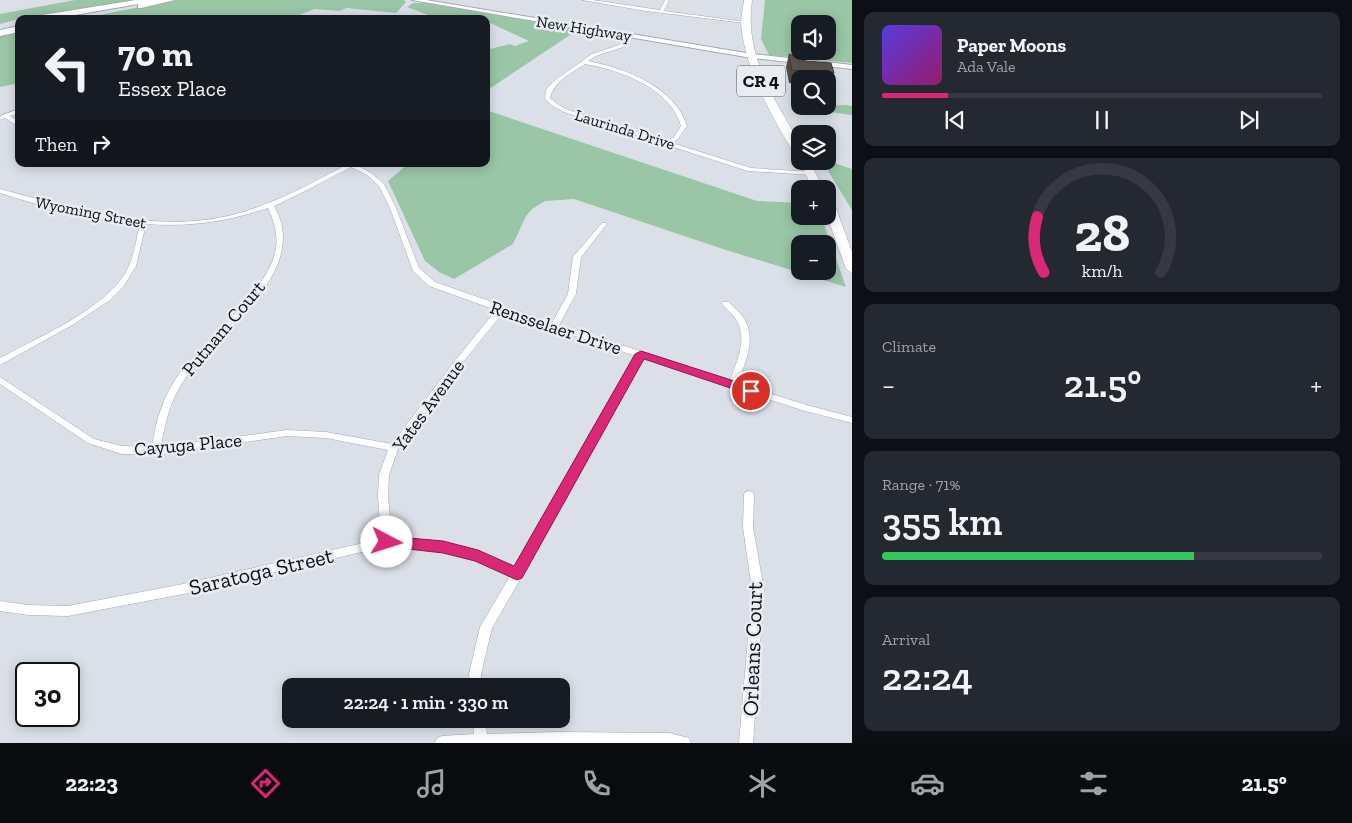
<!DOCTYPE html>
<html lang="en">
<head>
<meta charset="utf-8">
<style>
	body { margin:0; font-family:"Zilla Slab",serif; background:#242831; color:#f1f3f6; height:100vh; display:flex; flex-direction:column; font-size:19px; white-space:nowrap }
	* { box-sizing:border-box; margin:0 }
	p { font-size:16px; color:#9ea1a6 }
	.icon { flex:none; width:28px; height:28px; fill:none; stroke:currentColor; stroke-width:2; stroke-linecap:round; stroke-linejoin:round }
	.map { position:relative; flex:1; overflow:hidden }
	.side { display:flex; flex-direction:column; gap:12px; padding:12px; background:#0d0f14; width:500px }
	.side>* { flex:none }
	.hud { position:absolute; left:15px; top:15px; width:475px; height:152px; border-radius:10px; box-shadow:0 2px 12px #0003; background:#171b24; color:#f1f3f6; overflow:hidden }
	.fabs { position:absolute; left:791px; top:15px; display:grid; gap:10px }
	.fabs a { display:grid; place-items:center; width:45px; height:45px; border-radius:10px; background:#171b24; box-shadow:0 2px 12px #0003; font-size:25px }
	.speed { position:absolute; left:15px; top:662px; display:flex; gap:10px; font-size:25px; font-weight:700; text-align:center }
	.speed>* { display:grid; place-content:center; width:65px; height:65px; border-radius:50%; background:#171b24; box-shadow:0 2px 12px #0003; line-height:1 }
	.speed .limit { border:2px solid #111; border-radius:8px; background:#fff; color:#111 }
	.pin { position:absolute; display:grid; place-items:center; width:42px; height:42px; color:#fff; margin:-21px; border:2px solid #fff; border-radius:50%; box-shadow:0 1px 5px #0007 }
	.me { position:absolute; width:55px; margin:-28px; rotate:95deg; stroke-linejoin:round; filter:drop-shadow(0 0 4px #0008) }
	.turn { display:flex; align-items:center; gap:18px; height:105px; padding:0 20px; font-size:22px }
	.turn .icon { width:65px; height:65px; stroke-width:2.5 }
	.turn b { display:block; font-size:35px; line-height:42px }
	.then { display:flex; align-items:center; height:48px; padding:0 20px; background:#0003; gap:10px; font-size:19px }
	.big { font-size:38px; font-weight:600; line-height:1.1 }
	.side .card { flex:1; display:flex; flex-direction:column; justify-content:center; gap:8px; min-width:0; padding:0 18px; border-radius:10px; background:#242831 }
	.side .dial { align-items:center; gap:0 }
	.dial svg { height:130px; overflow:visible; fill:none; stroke:#363941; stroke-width:7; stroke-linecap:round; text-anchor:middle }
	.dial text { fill:#f1f3f6; stroke:none }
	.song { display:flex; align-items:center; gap:15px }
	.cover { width:60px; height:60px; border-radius:8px; background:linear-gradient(135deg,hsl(250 70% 55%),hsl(320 70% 35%)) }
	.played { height:5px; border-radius:2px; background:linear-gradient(90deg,#db2777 15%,#363941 15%) }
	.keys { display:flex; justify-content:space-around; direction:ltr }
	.heat { display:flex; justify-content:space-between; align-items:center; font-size:28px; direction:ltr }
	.charge { height:8px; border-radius:4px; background:linear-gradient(90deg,#34c759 71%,#363941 0) }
	.trip { position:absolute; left:282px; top:678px; width:288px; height:50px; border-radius:10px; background:#171b24; box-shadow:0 2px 12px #0003; font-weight:600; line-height:50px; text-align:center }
	.tab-bar { display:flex; height:80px; justify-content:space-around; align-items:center; background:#090b0e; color:#9ea1a6 }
	.tab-bar .icon { width:35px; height:35px }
	.tab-bar .active { color:#db2777 }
	.tab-bar b { font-size:22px; color:#f1f3f6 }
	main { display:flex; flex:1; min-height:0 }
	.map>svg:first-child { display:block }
	.green { fill:#9ac5a6; fill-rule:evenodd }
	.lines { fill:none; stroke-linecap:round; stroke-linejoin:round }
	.street-casing { stroke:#a4a9b1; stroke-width:1 }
	.secondary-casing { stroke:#a4a9b1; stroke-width:2 }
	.primary-casing { stroke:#a4a9b1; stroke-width:1 }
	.highway-casing { stroke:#a4a9b1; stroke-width:2 }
	.street { fill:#fff; fill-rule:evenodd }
	.secondary { fill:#fff; fill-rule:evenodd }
	.primary { fill:#fff; fill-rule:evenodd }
	.highway { fill:#fff; fill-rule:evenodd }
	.wall { fill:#514a47 }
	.building { fill:#5e5652; stroke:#423c39 }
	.route { fill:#db2777; stroke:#8e194d }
	.labels { text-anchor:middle; stroke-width:5; stroke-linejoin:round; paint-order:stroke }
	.far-street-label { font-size:16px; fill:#0d0f12; stroke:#e8edf5 }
	.shield { fill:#e8edf5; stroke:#4f5256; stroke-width:1 }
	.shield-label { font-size:18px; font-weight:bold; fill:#0d0f12 }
	.street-label { font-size:19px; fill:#0d0f12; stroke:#e8edf5 }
	.near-street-label { font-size:22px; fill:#0d0f12; stroke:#e8edf5 }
</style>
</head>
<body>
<main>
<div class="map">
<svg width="852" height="743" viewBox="0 0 852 743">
	<rect width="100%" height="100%" fill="#dbe0e8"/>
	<g class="green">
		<polygon points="75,0 140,0 19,19 0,24 0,14"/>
		<polygon points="175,0 404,0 406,2 396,13 347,8 339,11 314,9 289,19 79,19"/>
		<path d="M765,0H852V63L769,55L761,39ZM800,24H828V51H800Z"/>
		<polygon points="413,3 425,3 579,29 486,91 486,50 510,44 515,46 529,41 486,21 486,19 436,18 407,7"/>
		<polygon points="19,31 19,83 0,87 0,35"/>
		<polygon points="852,106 852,115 796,107 846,105"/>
		<path d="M486,110L757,201L800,203V216H821L846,287L723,249L574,199L545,201L532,209L526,216L513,244L454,279L439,272L425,261L388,181L408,164H486ZM800,244H828V271H800Z"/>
		<polygon points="822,161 828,161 852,169 852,210"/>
	</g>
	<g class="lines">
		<g class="street-casing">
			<g id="street">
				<polygon points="582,0 592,0 660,10 665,0 669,0 664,11 747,22 745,23 646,11"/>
				<path d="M629,35L633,36L623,47L596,56L588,61C625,68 675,87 687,126L678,139L672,143L751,168L811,172L813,173V175L748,171L564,112L553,106L545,99L546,90L554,81L592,54L619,45ZM585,64C620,70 671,88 681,126L674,137L667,141L568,110L557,104L550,98C554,81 572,73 585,64Z"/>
				<polygon points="19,109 19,113 10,116 19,122 19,127 5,118 0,120 0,116"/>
				<polygon points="160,164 198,164 195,166 163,166"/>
				<path d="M348,164H355L371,173L384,184L396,208L419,268L435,282L552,323L568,294L573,257L602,223H606V225L581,257L576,294L559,325L730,380C737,362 748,338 736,319C732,313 726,309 722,304L723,302H729C733,307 739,311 743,317C757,338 746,362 737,383L810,406L852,417V423L805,411L643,358L596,440L567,498L492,628L481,674L482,686H470L469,674L480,627L510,576L476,560L443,551L387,546L183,594L68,616L28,615L0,611V601L28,605L68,606L183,584L381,539L378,496L379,475L388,450L326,438L287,436L156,455L122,454L88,443L0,384V377L94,439L122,446L152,447C156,419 164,393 182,370C207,338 270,289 276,248C278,234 274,221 268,208C225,222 191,227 146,224L136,266L123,287L110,300L74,324L0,365V358C37,338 105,309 126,272C134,258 136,240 140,224C92,221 45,207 0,193V189C76,209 157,235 236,214C276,203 312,183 348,164ZM351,167L367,175L379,186L390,208L413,271L429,286L496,310L454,362L392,444L326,432L287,430L161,447C165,421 171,397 187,376C217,334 292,285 282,227C281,220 277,212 274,206L303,192ZM503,312L636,356L586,440L559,493L515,568L482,553L443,543L392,538L388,496L389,475L398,449L460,366Z"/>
				<polygon points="749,491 753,492 754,495 753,527 764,590 753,743 739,743 752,590 743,527 744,495 745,492"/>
				<polygon points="473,719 485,719 487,734 555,732 669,733 689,738 691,743 435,743 437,738 442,736 474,734"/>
			</g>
		</g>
		<g class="secondary-casing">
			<polygon id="secondary" points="412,0 426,0 752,54 852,65 852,69 752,58"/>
		</g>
		<g class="primary-casing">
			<g id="primary">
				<path d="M744,0H752C746,41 761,76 781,111C790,127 800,139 800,157L796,156C773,120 744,67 741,23C741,16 743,8 744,0Z"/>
				<polygon points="800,159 800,161 809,161 824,189 813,189 799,161"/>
				<polygon points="828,200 834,203 852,252 852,273 846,269 827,216"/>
			</g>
		</g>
		<g class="highway-casing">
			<g id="highway">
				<polygon points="136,0 175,0 141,8 138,8 138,4 52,19 32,19 36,16"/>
				<polygon points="19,26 19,32 0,36 0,30"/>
			</g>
		</g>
		<use href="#street" class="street"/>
		<use href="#secondary" class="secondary"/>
		<use href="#primary" class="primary"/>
		<use href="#highway" class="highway"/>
	</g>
	<polygon class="wall" points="789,54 834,73 830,86 828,86 828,79 800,79 800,84 789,83 786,67"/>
	<polygon class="building" points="789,54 806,61 831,63 834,73 792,70"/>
	<polygon class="route" points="641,351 756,388 757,391 751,395 644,359 522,578 517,580 475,561 443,553 382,546 380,542 382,538 387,536 443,541 478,550 514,566 635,354"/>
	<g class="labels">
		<g class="far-street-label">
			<text transform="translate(584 28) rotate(9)" y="6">New Highway</text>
			<text transform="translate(625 129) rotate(17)" y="6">Laurinda Drive</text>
			<text transform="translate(91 212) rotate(11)" y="6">Wyoming Street</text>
		</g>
		<rect class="shield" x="737" y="65.5" width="48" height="31" rx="4"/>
		<g class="shield-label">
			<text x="761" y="87">CR 4</text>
		</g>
		<g class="street-label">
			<text transform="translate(556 327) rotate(18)" y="7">Rensselaer Drive</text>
			<text transform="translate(223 328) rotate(-50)" y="7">Putnam Court</text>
			<text transform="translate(428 405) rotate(-54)" y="7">Yates Avenue</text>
			<text transform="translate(188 444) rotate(-5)" y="7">Cayuga Place</text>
		</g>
		<g class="near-street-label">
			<text transform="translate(261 571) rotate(-13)" y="8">Saratoga Street</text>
			<text transform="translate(752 649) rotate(-88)" y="8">Orleans Court</text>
		</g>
	</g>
</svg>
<div class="fabs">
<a><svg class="icon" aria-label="sound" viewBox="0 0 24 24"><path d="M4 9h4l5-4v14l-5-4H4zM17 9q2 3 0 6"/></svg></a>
<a><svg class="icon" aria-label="search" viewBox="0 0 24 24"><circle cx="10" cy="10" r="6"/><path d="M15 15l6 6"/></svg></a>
<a><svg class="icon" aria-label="layers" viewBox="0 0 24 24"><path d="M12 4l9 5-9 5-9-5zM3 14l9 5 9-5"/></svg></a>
<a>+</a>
<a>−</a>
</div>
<div class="speed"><div class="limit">30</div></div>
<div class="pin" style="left:751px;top:391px;background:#d93025"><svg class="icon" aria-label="arrive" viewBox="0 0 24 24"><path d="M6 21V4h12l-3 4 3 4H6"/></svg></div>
<svg class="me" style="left:387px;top:542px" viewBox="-20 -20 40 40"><circle r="19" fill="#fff"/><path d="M0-13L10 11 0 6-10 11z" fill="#db2777"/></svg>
<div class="trip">22:24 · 1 min · 330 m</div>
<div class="hud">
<div class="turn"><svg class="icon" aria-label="left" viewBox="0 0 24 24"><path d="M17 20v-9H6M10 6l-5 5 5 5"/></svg><div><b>70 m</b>Essex Place</div></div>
<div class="then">Then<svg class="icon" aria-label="right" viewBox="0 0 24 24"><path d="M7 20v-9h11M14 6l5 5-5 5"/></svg></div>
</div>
</div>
<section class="side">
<div class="card">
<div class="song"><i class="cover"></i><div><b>Paper Moons</b><p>Ada Vale</p></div></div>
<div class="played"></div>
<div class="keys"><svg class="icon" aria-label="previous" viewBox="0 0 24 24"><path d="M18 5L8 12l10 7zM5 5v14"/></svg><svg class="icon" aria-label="pause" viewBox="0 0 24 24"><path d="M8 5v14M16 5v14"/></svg><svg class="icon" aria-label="next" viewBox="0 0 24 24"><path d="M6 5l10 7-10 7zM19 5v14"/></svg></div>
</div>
<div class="card dial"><svg viewBox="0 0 100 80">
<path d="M14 69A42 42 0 1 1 86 69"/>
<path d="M14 69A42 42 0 0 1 10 35" stroke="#db2777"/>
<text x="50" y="56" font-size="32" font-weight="700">28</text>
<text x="50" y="72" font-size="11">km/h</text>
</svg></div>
<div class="card"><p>Climate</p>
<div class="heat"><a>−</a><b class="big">21.5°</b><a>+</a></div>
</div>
<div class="card"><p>Range · 71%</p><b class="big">355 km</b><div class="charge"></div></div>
<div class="card"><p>Arrival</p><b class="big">22:24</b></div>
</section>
</main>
<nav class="tab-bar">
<b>22:23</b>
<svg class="icon active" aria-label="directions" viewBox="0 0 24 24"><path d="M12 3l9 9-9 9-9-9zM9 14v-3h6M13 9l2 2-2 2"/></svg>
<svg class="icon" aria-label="music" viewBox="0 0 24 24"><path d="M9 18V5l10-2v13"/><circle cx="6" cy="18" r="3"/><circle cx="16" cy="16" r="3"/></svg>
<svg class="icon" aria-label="phone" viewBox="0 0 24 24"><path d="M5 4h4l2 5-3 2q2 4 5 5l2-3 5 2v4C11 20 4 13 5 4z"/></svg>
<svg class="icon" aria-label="climate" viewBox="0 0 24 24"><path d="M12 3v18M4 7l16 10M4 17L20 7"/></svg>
<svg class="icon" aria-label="car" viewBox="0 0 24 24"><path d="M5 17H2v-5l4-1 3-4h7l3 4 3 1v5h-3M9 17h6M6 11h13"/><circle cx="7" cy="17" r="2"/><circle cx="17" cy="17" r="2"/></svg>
<svg class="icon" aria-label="filters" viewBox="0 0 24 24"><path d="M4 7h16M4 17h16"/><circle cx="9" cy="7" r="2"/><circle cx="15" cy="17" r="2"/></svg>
<b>21.5°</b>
</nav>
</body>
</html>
